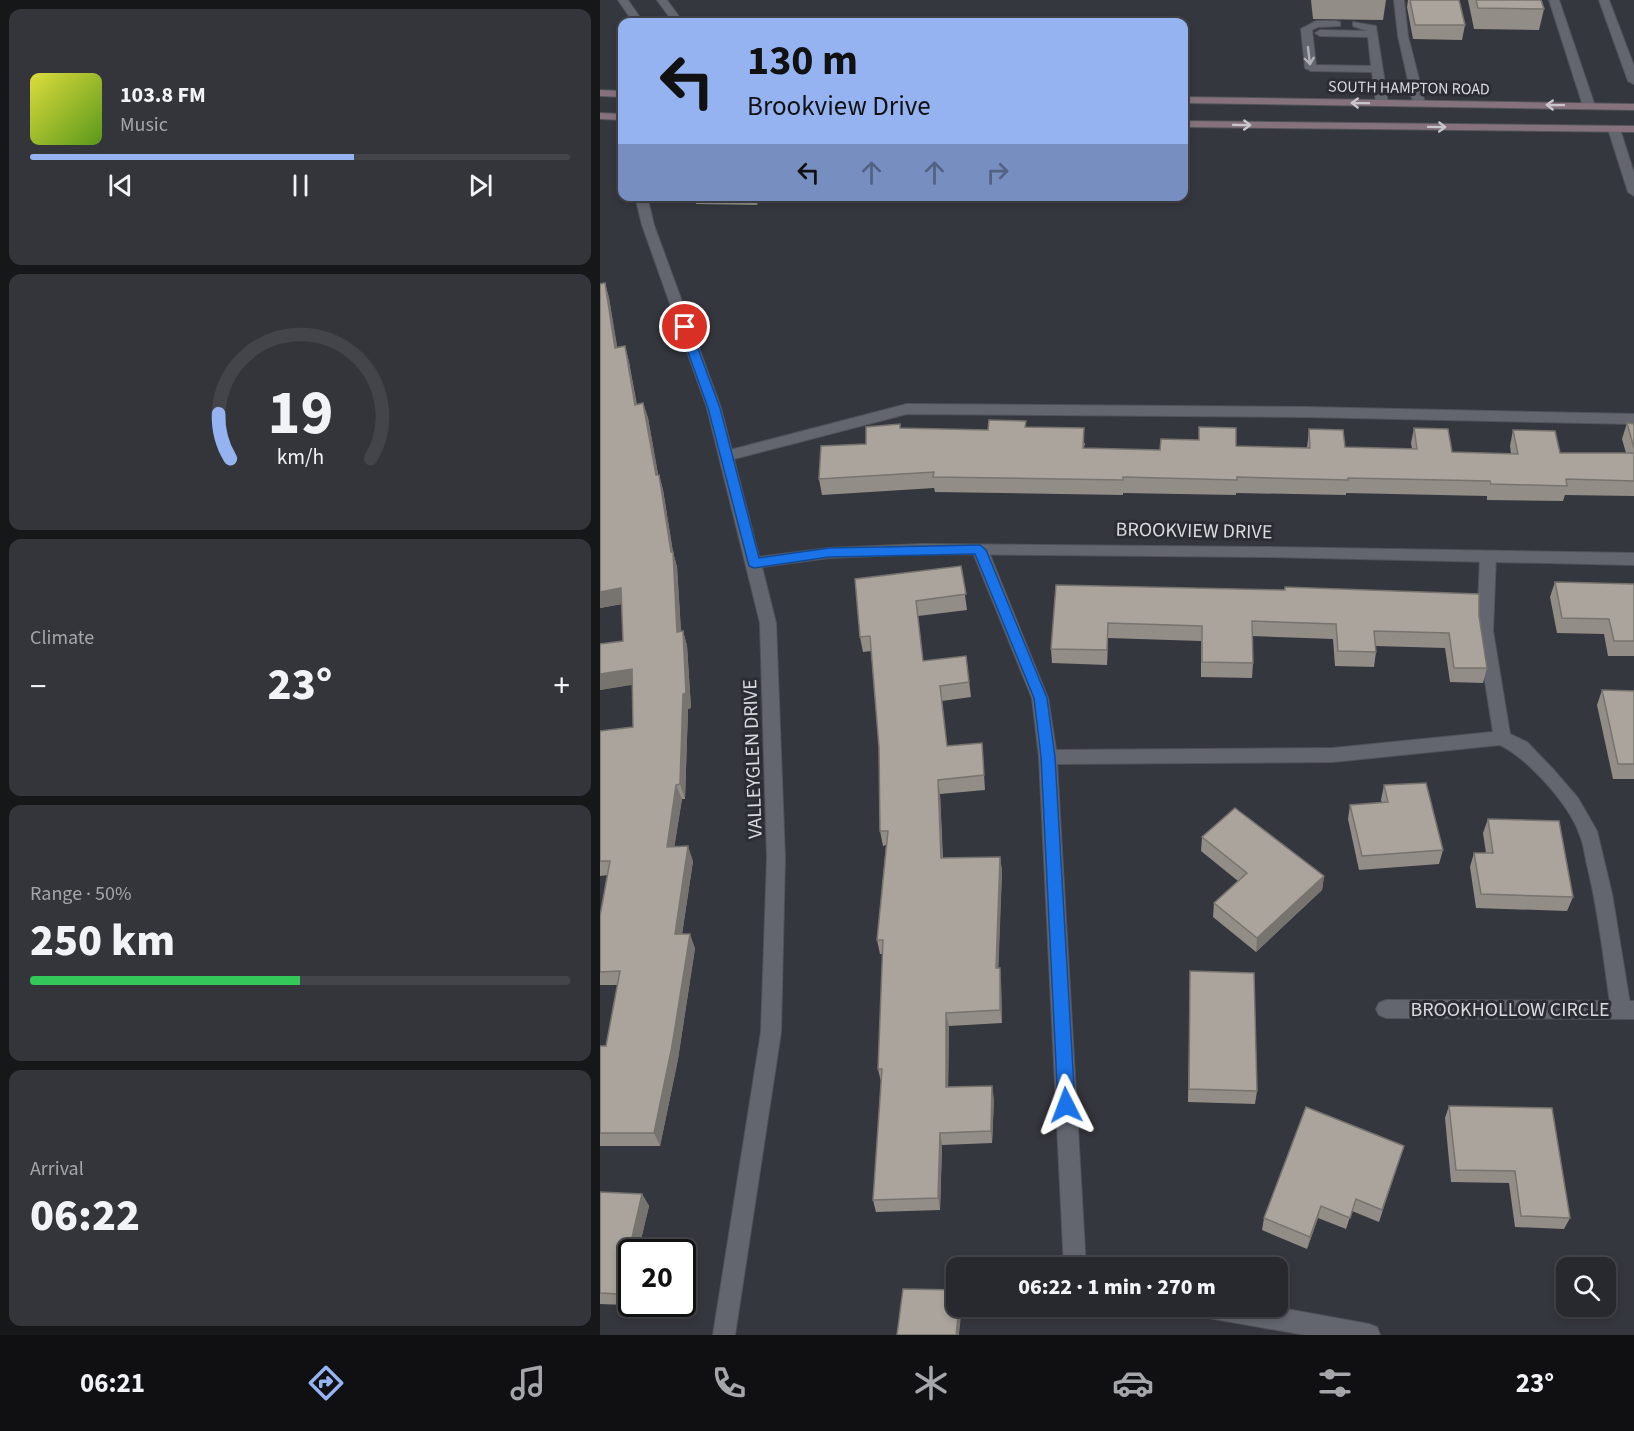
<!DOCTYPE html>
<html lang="en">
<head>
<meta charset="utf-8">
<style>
	body { margin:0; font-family:"Source Sans 3",sans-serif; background:#34353a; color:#f1f3f6; height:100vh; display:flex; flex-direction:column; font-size:22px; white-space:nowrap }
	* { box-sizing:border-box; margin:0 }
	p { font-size:20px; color:#a5a6aa }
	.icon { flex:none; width:33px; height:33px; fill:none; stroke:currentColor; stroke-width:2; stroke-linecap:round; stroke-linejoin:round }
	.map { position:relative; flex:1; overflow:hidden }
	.details { display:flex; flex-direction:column; gap:9px; padding:9px; background:#161719; width:600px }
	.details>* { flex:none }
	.top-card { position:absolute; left:18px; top:18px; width:570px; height:183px; border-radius:12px; box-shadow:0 3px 9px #0003,0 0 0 2px #44454a; background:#95b2f1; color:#111; overflow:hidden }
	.tools { position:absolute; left:956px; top:1257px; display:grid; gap:12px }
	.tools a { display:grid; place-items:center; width:60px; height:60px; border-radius:12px; background:#28292e; box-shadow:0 3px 9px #0003,0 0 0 2px #44454a; font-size:30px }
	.speed { position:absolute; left:18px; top:1239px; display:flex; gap:12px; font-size:30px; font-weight:700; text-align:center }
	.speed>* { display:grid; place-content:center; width:78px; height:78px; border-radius:50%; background:#28292e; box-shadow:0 3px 9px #0003,0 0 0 2px #44454a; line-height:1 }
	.speed .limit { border:3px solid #111; border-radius:9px; background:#fff; color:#111 }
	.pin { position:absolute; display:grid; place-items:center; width:51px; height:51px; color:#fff; margin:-26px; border:3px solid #fff; border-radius:50%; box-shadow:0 2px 6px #0007 }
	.me { position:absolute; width:66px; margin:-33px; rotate:357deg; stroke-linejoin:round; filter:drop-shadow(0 0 4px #0008) }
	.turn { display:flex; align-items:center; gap:21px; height:126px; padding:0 30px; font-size:27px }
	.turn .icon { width:78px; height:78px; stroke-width:2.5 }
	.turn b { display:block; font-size:42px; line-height:51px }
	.lanes { display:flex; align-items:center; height:57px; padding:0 30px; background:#0003; justify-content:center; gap:30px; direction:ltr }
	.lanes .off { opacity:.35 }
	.big { font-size:45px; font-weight:800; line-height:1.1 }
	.details .card { flex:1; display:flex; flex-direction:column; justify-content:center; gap:9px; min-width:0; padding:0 21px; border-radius:12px; background:#34353a }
	.details .dial { align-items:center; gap:0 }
	.dial svg { height:156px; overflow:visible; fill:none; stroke:#44454a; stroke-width:7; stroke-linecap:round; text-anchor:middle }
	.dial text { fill:#f1f3f6; stroke:none }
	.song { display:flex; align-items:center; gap:18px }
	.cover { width:72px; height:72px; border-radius:9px; background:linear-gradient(135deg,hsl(60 70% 55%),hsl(90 70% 35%)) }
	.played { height:6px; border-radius:3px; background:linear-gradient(90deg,#95b2f1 60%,#44454a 60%) }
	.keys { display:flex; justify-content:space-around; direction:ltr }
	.heat { display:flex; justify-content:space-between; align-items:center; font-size:33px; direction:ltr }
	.charge { height:9px; border-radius:4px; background:linear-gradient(90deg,#34c759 50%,#44454a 0) }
	.trip { position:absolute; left:346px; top:1257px; width:342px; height:60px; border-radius:12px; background:#28292e; box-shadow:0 3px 9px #0003,0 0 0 2px #44454a; font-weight:800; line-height:60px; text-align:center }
	.menu { display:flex; height:96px; justify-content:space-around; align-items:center; background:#101012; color:#a5a6aa }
	.menu .icon { width:42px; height:42px }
	.menu .on { color:#95b2f1 }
	.menu b { font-size:27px; color:#f1f3f6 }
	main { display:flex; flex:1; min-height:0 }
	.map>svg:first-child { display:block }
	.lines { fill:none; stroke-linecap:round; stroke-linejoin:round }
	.service-casing { stroke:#515359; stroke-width:2 }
	.minor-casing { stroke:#515359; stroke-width:2 }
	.tertiary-casing { stroke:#515359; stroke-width:2 }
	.secondary-casing { stroke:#515359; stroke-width:2 }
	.service { fill:#63666e; fill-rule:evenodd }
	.minor { fill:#63666e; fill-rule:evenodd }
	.tertiary { fill:#63666e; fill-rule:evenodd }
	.secondary { fill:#86727d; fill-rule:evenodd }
	.wall { fill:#928d87 }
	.shaded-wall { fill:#77736e }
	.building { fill:#aaa49d; stroke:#77736e; stroke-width:1.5 }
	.oneway { stroke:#afb1b7 }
	.oneway2 { stroke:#c8c5cb }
	.route { fill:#1a73e8; stroke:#114b97; stroke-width:1.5 }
	.labels { text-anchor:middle; stroke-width:6; stroke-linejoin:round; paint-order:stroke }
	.far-street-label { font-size:16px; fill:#d8dade; stroke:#2b2d34 }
	.street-label { font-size:20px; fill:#d8dade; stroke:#2b2d34 }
</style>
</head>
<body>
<main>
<section class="details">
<div class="card">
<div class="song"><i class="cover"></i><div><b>103.8 FM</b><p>Music</p></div></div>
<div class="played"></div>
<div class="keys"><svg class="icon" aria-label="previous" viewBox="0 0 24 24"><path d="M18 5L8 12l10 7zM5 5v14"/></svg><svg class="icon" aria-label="pause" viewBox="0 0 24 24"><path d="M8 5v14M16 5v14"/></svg><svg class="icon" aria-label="next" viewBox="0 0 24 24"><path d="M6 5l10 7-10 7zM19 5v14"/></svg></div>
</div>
<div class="card dial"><svg viewBox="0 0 100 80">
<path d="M14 69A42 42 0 1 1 86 69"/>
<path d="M14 69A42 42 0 0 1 8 46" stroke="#95b2f1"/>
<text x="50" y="56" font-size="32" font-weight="700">19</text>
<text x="50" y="72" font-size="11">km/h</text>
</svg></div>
<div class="card"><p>Climate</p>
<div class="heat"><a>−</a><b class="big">23°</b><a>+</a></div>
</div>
<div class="card"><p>Range · 50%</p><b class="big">250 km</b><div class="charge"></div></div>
<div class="card"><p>Arrival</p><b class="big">06:22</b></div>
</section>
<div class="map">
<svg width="1034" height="1335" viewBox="0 0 1034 1335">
	<rect width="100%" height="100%" fill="#35373e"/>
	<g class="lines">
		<g class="service-casing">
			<g id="service">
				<polygon points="794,0 804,0 808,36 825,103 823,105 815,105 813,103 798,36"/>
				<polygon points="949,0 959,0 995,106 993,108 985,108 983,106"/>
				<polygon points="999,0 1009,0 1034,66 1034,84 1028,81"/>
				<polygon points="736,21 740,22 740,26 718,27 712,30 716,65 771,66 768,37 720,36 715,33 720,30 767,31 753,26 753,22 776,26 788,103 786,105 778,105 776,103 772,72 711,71 705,68 701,29 716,21"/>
				<polygon points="1014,126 1020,129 1034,173 1034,196 1028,192 1008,129"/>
				<polygon points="307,404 706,407 1034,414 1034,424 706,417 307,414 126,461 119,456 126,451"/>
				<path d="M380,545L385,546L388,550L448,698L456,750L733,748L893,732L877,631L880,556L883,552H893L896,556L893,631L910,734L927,742L953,769L978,798L997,831L1012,894L1031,1010L1028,1016L1021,1019L1014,1016L1011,1010C1004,963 999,915 988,869C985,857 984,844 979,833C969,804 927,758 900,745L733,762L457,764L486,1268H464L439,757L432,698L372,550L375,546Z"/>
				<polygon points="592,1306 670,1306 769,1324 777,1327 780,1335 705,1335 603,1317 595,1314"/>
			</g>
		</g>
		<g class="minor-casing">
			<g id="minor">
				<polygon points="35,196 47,196 54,225 121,408 159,557 229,548 322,544 665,547 1034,553 1034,565 665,557 322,554 229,558 162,567 176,623 185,858 181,1032 135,1335 113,1335 161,1032 167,858 160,623 107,408 42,225"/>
				<polygon points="786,1000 1034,1001 1034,1019 786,1018 779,1015 776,1009 779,1003"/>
			</g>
		</g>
		<g class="tertiary-casing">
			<g id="tertiary">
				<polygon points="18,0 28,0 43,22 33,22"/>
				<polygon points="57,0 67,0 83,22 73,22"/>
			</g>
		</g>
		<g class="secondary-casing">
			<g id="secondary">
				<polygon points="0,90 22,91 22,97 0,96"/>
				<polygon points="584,97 1034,104 1034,110 584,103"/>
				<polygon points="0,113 22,114 22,120 0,119"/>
				<polygon points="584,121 1034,126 1034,132 584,127"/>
			</g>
		</g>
		<use href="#service" class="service"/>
		<use href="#minor" class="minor"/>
		<use href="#tertiary" class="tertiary"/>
		<use href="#secondary" class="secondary"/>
	</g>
	<g class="wall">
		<polygon points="711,0 786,0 783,20 713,19"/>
		<polygon points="808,0 859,0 865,25 862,40 813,39 807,7"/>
		<polygon points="868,0 941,0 944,9 939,30 874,29"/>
		<polygon points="94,196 160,196 157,205 96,204"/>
		<polygon points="5,283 9,298 17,348 25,346 29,362 37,405 43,403 48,418 58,475 59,475 63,490 73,552 77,567 81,632 83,631 87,646 91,708 88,709 85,799 82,799 74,847 93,861 82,934 95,948 78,1059 60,1146 0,1146 0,1046 6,1046 18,985 0,985 0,916 8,875 0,876 0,731 33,727 33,684 0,690 0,644 23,641 22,604 0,608 0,284"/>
		<polygon points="1027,423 1034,424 1034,496 965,495 963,501 887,500 887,496 746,493 746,495 636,493 636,495 523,493 523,495 335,492 334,488 222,495 219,479 266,444 300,428 388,430 426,427 485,443 484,448 560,450 599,440 599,427 636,446 707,448 709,429 745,447 812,449 811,443 814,428 852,452 911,454 910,446 913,430 960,453 1026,453 1022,439"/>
		<polygon points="361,566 367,610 318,616 323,661 366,656 371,697 342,701 347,746 382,743 383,757 385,790 340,794 343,858 400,857 402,871 398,968 401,982 402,1023 349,1026 348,1087 394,1099 392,1143 342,1145 340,1210 276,1212 273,1200 281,1082 278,1069 283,954 280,954 277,940 286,845 283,846 280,831 279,747 271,651 263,652 260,637"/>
		<polygon points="955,582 1034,584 1034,656 1008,656 1004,634 957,633 950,597"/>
		<polygon points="456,585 879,616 887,668 883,683 850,682 845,648 776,646 776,652 774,667 735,666 733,639 652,636 653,663 652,678 601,677 601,641 508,638 507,665 452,663 451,649"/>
		<polygon points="1002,690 1034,691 1034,779 1013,779 997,705"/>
		<polygon points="784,785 843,850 839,864 759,870 748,819 750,805 782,803 781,800"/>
		<polygon points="888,819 973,897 967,911 876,908 870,867 874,853 886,853 883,833"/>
		<polygon points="602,837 724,876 722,890 656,952 613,917 614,903 638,881 601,851"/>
		<polygon points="590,971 657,1091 655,1104 588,1102"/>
		<polygon points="849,1106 970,1218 964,1229 915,1227 909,1183 851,1182 845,1118"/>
		<polygon points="804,1146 779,1222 752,1211 746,1229 718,1218 707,1249 662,1230 664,1218"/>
		<polygon points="0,1192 42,1194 49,1206 38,1252 32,1252 26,1305 0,1304"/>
	</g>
	<g class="shaded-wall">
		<polygon points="156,196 160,196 157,205"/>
		<polygon points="5,283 9,298 20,363 15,348"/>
		<polygon points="25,346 29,362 39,420 35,405"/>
		<polygon points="43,403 48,418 61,490 56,475"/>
		<polygon points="59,475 63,490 73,553 73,552 77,567 82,647 77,632 71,552"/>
		<polygon points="21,588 26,603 0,608 0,592"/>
		<polygon points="508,623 508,638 507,665 507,650"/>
		<polygon points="83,631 87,646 91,708 88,709 85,799 80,784"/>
		<polygon points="32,669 38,684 0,690 0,674"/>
		<polygon points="338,780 340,794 343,872 341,858"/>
		<polygon points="76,785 82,799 72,862 67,847"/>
		<polygon points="88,846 93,861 80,948 75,934"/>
		<polygon points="400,857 402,871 398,982 396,968"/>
		<polygon points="724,876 722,890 656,952 657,938"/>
		<polygon points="90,934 95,948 78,1059 60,1146 54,1133"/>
		<polygon points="400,968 401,982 402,1023 400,1010"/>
		<polygon points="346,1013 349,1026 348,1100 346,1087"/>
		<polygon points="392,1086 394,1099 392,1143 391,1131"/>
		<polygon points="340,1133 342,1145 340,1210 338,1198"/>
		<polygon points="42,1194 49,1206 38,1252 32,1252 32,1280 26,1305 19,1294"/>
		<polygon points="721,1206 718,1218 707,1249 710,1237"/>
		<polygon points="359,1306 362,1306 359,1335 356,1335"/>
	</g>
	<g class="building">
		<polygon points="810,0 859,0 865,25 815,25"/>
		<polygon points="876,0 941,0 944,9 878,8"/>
		<polygon points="5,283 15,348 25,346 35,405 43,403 56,475 59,475 71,552 73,552 77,632 83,631 86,693 83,694 80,784 76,785 67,847 88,846 75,934 90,934 72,1046 54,1133 0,1133 0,1046 6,1046 20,971 0,972 0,916 10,861 0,861 0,731 33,727 32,669 0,674 0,644 23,641 21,588 0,592 0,284"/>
		<polygon points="389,420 426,421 425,427 484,428 483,448 560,450 561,439 599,440 599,427 636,428 636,446 710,448 709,429 743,430 745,447 817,449 814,428 848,429 852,452 918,454 913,430 955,431 960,453 1034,453 1034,481 966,479 967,486 891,484 890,481 748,478 748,480 637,477 637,480 523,477 523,480 333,477 334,472 219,479 221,446 266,444 266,427 300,424 300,428 388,430"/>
		<polygon points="1027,423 1034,424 1034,448"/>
		<polygon points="361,566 366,594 316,601 323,661 366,656 369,682 340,686 347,746 382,743 384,775 338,780 341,858 400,857 396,968 400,968 400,1010 346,1013 346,1087 392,1086 391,1131 340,1133 338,1198 273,1200 282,1069 278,1069 283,940 277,940 288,831 280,831 279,747 270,636 260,637 255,579"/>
		<polygon points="955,582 1034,584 1034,641 1014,641 1009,619 962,618"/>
		<polygon points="456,585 685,590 685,587 879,594 879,616 887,668 854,668 849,633 774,631 776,652 738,651 736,624 652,621 653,663 602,662 602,626 508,623 507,650 451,649"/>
		<polygon points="1002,690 1034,691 1034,764 1018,764"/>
		<polygon points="826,783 843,850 762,856 750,805 788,802 784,785"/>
		<polygon points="635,808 724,876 657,938 614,903 647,873 602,837"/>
		<polygon points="888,819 959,821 973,897 881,894 874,853 893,853"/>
		<polygon points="590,971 654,973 657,1091 589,1089"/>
		<polygon points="849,1106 952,1108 970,1218 921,1216 915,1171 856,1170"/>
		<polygon points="706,1107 804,1146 782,1210 756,1199 750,1218 721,1206 710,1237 664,1218"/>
		<polygon points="0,1192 42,1194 19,1294 0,1293"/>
		<polygon points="303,1289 357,1290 357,1306 359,1306 356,1335 297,1335"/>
	</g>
	<defs><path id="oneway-shaft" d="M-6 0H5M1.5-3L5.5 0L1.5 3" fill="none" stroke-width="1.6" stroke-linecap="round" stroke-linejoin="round" transform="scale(1.5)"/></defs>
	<use class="oneway" href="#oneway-shaft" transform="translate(709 56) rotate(83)"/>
	<g class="oneway2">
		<use href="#oneway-shaft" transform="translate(760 103) rotate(-179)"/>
		<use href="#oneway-shaft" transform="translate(955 105) rotate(-179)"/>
		<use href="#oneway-shaft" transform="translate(642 125) rotate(1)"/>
		<use href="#oneway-shaft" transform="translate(837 127) rotate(1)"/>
	</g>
	<polygon class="route" points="85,323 90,327 120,408 159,558 229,548 380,545 386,550 447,698 455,757 475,1105 472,1111 466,1113 460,1111 458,1105 441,757 434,698 375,554 229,557 154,568 149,566 108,408 79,327"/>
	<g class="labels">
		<g class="far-street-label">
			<text transform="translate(809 87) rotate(1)" y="6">SOUTH HAMPTON ROAD</text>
		</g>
		<g class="street-label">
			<text transform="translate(594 530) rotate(1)" y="7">BROOKVIEW DRIVE</text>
			<text transform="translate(152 759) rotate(-92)" y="7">VALLEYGLEN DRIVE</text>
			<text x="910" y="1016">BROOKHOLLOW CIRCLE</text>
		</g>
	</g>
</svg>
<div class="tools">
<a><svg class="icon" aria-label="search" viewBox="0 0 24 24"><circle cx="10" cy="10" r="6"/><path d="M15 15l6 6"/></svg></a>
</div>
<div class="speed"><div class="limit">20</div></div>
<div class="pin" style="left:85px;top:327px;background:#d93025"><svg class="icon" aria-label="arrive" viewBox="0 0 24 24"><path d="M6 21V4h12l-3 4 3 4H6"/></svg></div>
<svg class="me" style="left:466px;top:1105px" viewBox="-20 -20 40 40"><path d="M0-17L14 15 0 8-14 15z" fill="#1a73e8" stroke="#fff" stroke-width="4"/></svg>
<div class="trip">06:22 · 1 min · 270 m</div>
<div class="top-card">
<div class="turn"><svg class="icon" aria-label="left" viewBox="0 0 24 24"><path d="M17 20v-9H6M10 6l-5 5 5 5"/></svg><div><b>130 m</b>Brookview Drive</div></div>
<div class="lanes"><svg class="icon" aria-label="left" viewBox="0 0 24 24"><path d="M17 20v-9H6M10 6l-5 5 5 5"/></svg><svg class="icon off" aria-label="ahead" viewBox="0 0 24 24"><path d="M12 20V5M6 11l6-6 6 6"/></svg><svg class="icon off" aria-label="ahead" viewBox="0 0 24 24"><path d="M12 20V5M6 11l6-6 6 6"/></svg><svg class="icon off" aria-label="right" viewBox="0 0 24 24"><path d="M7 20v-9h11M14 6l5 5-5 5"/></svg></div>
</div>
</div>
</main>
<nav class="menu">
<b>06:21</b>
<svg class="icon on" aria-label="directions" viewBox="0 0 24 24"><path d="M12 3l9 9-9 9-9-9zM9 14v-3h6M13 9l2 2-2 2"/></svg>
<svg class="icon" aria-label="music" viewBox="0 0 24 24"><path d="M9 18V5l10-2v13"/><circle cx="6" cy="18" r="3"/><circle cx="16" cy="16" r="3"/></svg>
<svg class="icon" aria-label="phone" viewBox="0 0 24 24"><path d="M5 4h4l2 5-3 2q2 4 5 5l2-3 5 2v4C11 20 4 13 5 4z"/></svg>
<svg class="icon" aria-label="climate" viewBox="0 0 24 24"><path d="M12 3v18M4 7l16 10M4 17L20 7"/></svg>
<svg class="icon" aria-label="car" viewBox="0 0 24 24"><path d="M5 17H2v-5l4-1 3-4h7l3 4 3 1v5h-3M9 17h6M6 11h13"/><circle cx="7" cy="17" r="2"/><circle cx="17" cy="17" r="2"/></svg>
<svg class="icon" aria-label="filters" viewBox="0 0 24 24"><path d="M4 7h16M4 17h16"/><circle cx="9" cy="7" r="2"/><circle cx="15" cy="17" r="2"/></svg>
<b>23°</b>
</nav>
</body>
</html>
